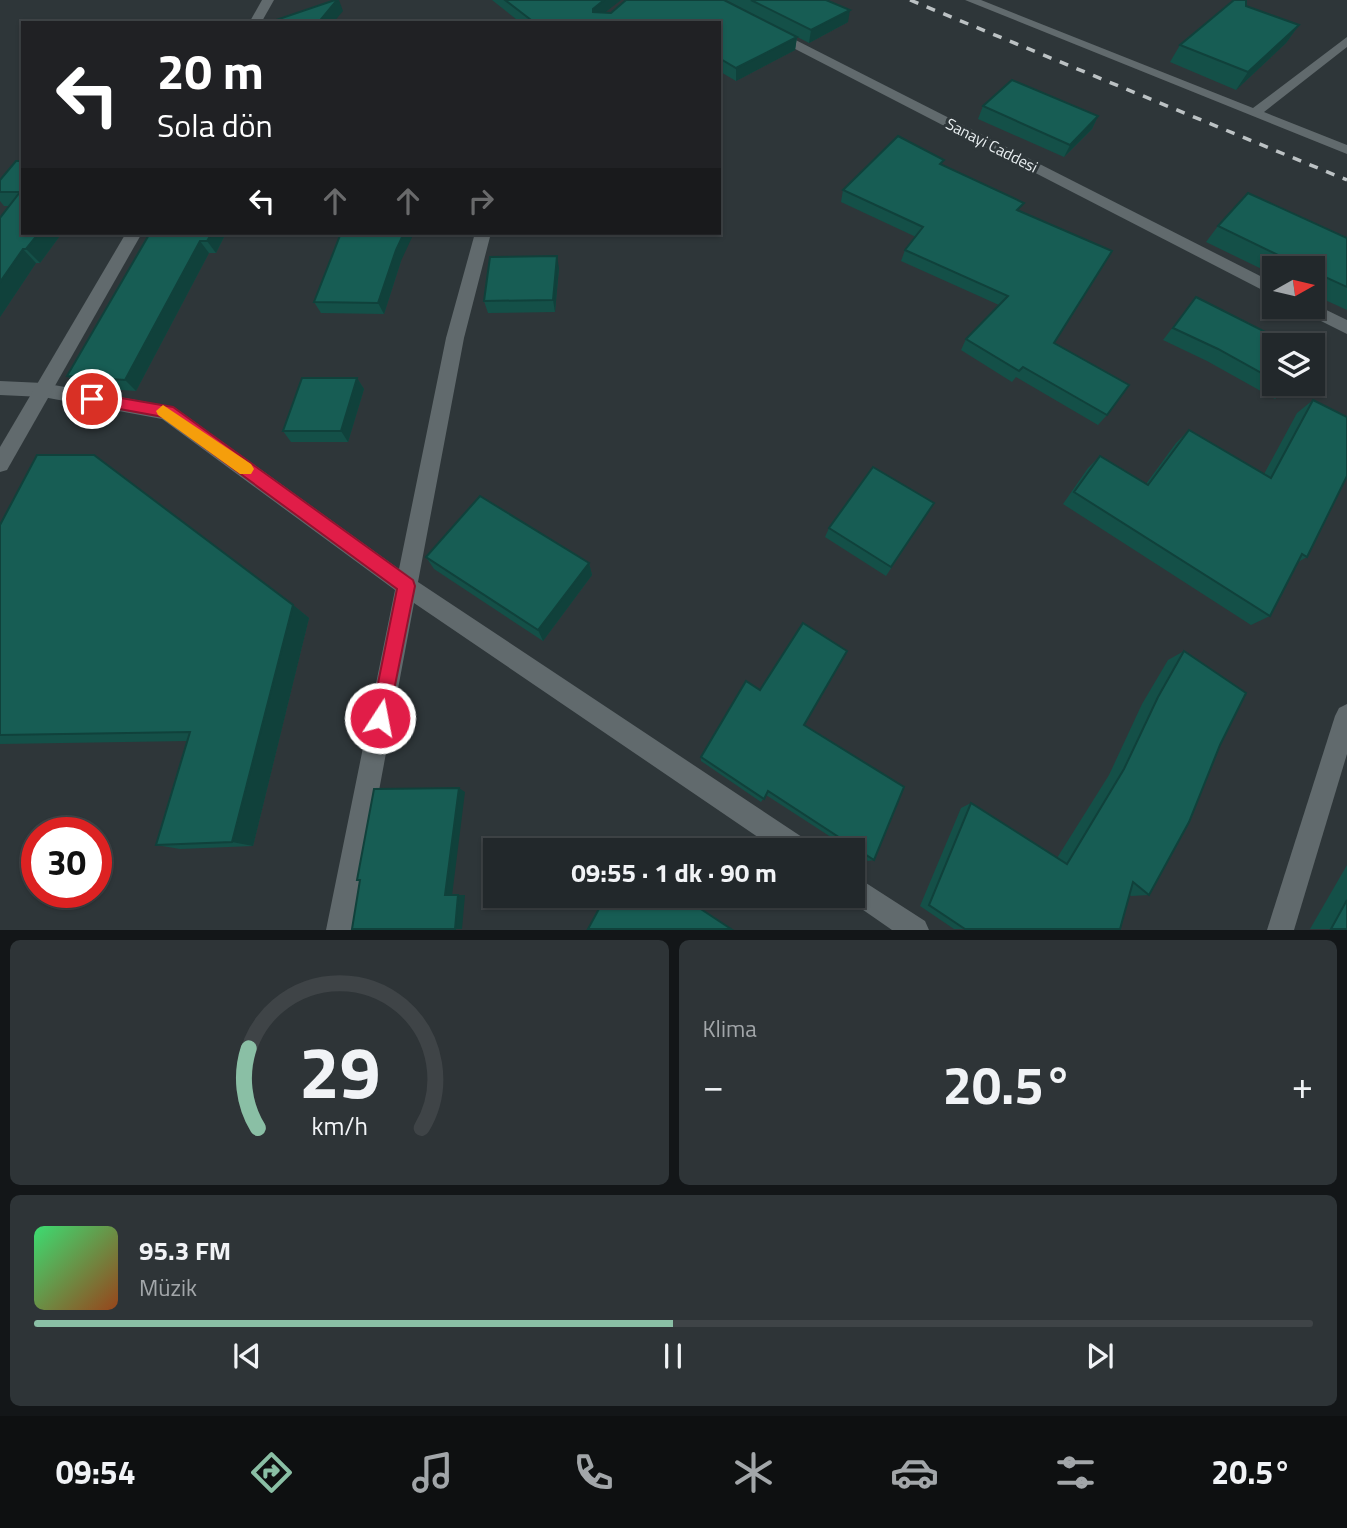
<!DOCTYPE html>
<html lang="tr">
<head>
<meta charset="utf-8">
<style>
	body { margin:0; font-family:"Titillium Web",sans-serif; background:#2e3437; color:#f1f3f6; height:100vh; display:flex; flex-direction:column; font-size:26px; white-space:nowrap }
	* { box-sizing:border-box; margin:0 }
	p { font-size:23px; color:#a2a6a9 }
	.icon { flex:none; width:38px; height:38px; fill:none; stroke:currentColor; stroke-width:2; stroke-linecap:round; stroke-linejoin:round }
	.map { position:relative; height:930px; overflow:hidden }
	.sheet { display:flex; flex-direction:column; gap:10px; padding:10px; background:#131618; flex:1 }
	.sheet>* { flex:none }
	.banner { position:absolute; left:21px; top:21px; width:700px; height:214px; border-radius:0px; box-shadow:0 2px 5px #0004,0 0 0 2px #3f4447; background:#202124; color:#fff; overflow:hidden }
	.needle { width:46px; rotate:82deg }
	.buttons { position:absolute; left:1262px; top:256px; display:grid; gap:14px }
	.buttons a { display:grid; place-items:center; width:63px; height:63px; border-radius:0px; background:#22282b; box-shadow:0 2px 5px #0004,0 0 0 2px #3f4447; font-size:35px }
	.speed { position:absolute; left:21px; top:817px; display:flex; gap:14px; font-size:35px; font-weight:700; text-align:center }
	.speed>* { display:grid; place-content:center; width:91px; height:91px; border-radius:50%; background:#22282b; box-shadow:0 2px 5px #0004,0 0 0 2px #3f4447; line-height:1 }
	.speed .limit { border:10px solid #d22; background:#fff; color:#111 }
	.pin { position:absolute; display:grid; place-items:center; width:60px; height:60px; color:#fff; margin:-30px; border:4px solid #fff; border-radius:50%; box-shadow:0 2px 7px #0007 }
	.me { position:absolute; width:77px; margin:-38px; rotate:11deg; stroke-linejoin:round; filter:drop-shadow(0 0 5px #0008) }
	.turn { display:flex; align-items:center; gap:24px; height:147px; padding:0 21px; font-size:32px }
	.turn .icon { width:91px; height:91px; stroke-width:2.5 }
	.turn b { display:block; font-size:49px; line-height:60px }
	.lanes { display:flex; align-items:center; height:66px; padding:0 21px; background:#0003; justify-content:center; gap:35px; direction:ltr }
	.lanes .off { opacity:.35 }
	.big { font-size:52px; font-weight:700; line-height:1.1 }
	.sheet .widget { flex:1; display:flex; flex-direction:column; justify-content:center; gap:10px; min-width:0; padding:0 24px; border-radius:10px; background:#2e3437 }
	.sheet .dial { align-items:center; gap:0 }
	.dial svg { height:182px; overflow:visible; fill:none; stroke:#3f4447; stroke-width:7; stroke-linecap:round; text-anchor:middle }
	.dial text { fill:#f1f3f6; stroke:none }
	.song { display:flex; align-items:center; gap:21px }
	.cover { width:84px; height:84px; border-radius:10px; background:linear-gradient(135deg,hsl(140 70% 55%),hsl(20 70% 35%)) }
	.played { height:7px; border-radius:4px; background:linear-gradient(90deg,#8abfa5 50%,#3f4447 50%) }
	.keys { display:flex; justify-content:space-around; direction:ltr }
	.heat { display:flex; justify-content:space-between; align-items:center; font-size:38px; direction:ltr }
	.sheet .tiles { flex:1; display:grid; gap:10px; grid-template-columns:1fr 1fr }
	.widget:last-child { grid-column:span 2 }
	.trip { position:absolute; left:483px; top:838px; width:382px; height:70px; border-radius:0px; background:#22282b; box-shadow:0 2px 5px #0004,0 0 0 2px #3f4447; font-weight:700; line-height:70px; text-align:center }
	.dock { display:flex; height:112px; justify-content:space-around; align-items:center; background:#0e1011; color:#a2a6a9 }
	.dock .icon { width:49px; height:49px }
	.dock .on { color:#8abfa5 }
	.dock b { font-size:32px; color:#f1f3f6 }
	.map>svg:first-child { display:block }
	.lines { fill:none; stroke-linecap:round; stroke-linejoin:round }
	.minor { fill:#616a6d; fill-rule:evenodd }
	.tertiary { fill:#616a6d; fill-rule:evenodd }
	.rail { stroke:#bcc2c4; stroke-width:3.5; stroke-dasharray:9 9; stroke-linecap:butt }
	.wall { fill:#145048 }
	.shaded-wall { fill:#10413b }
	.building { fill:#175d54; stroke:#10413b; stroke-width:2 }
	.route { fill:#e11d48; stroke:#92132f; stroke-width:2 }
	.slow { fill:#f59e0b }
	.labels { text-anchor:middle; stroke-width:6; stroke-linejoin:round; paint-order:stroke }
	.far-street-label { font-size:16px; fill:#e9eff1; stroke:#2e3639 }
</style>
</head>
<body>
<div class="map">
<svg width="1347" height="930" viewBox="0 0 1347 930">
	<rect width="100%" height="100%" fill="#2e3639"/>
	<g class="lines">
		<g class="minor">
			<polygon points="965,0 981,0 1253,108 1347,37 1347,47 1264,112 1347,145 1347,154"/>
			<polygon points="774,29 1274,283 1274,296 770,36 770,30"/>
			<polygon points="475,233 491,233 464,338 418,582 808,841 812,850 777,850 414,603 353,930 326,930 395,590 162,419 43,397 0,395 0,381 43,383 174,407 399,569 446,338"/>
			<polygon points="1312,303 1347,320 1347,334 1299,310 1297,306 1312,306"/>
			<polygon points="1347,704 1347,754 1294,930 1267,930 1335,716 1339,708"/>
			<polygon points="852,874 925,921 929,930 892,930 843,896 852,896"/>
		</g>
		<g class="tertiary">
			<polygon points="262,0 274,0 261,23 249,23"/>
			<polygon points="126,233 142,233 7,470 0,472 0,447"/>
		</g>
		<polyline class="rail" points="910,0 1347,180"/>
	</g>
	<g class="wall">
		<polygon points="492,0 621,0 605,12 611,13 626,0 724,0 797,37 795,50 736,81 719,71 719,23 521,23"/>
		<polygon points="726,0 826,0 848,22 809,43"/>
		<polygon points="1246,6 1299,25 1286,43 1236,90 1170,62 1180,45"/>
		<polygon points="983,106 1098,116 1092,129 1064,157 978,119"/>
		<polygon points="16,161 23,233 62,233 40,263 36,263 0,317 9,206 4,206 0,201 0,180"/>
		<polygon points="943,165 1019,212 1054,343 1107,415 1098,425 1016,377 1012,382 961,350 966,339 999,305 901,261 905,250 916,237 841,202 843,190"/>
		<polygon points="1218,226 1347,238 1347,310 1312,294 1312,268 1274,268 1274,275 1206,242"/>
		<polygon points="150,233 226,233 216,253 209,253 136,391 80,387 67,376"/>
		<polygon points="401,261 384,314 321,313 314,302"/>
		<polygon points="559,268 555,312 488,313 484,301"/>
		<polygon points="1196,297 1274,345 1274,383 1291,383 1288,388 1275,399 1207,361 1163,340"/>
		<polygon points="357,378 364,389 348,442 291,442 283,431"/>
		<polygon points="1313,400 1307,557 1298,562 1270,616 1251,625 1063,504 1088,468 1100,456 1146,484 1176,443 1189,430 1264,474 1297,413"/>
		<polygon points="934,503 886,576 825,537 829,528"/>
		<polygon points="0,525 293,605 309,618 253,846 180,849 156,845 187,741 0,744"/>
		<polygon points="426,557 589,563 592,575 543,641 434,569"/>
		<polygon points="1184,651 1220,745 1149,895 1131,896 1130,895 1120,929 954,929 920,906 961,808 971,803 1057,858 1109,775 1142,704 1168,660"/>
		<polygon points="804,725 874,860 868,861 766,795 761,802 701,761 701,757"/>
		<polygon points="1347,865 1347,929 1310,929"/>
	</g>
	<g class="shaded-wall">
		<polygon points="337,0 339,0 343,11 333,23 318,23"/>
		<polygon points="604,0 621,0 594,21 593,9"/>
		<polygon points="850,10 848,22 809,43 811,30"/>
		<polygon points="1299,25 1286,43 1236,90 1248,72"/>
		<polygon points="797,37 795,50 736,81 736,68"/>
		<polygon points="1098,116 1092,129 1064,157 1070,145"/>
		<polygon points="39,233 62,233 40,263 26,249"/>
		<polygon points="212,233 226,233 216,253 207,241"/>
		<polygon points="404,233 414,233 401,261 384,314 378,303 396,250"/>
		<polygon points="200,241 209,253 136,391 125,380"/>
		<polygon points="23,249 36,263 0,317 0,282"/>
		<polygon points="557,256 559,268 555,312 553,300"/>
		<polygon points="357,378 364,389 348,442 341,431"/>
		<polygon points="589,563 592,575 543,641 538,630"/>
		<polygon points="293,605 309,618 253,846 232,842"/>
		<polygon points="459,788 465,792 452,896 445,895"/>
		<polygon points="458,895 465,895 462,929 455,929"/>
	</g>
	<g class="building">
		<polygon points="335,0 337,0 318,23 272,23 273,21"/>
		<polygon points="505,0 604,0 593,9 593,12 611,13 626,0 724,0 797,37 736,68 719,58 719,23 640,23 638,22 637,23 535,23"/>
		<polygon points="751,0 826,0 850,10 811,30"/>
		<polygon points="1234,0 1246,0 1246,6 1299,25 1248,72 1180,45"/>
		<polygon points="1012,80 1098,116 1070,145 983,106"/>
		<polygon points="898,136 944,160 940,164 1024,203 1017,210 1112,251 1054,343 1129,385 1107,415 1023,367 1019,371 966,339 1008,296 905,250 923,227 843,190"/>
		<polygon points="16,161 23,161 23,233 39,233 26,249 23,249 0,282 0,218 20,192 0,192 0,180"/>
		<polygon points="1248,193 1347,238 1347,287 1312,271 1312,268 1305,268 1218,226"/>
		<polygon points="150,233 212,233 207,241 200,241 125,380 67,376"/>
		<polygon points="341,233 404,233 396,250 378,303 314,302"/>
		<polygon points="557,256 553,300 484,301 490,257"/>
		<polygon points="1196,297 1291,345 1274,345 1274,380 1218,349 1173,328"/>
		<polygon points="302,378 357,378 341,431 283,431"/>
		<polygon points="1280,383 1291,383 1288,388"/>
		<polygon points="1313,400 1347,417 1347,476 1307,557 1302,554 1270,616 1074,492 1100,456 1148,485 1189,430 1271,478"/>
		<polygon points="37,455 94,455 293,605 232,842 156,845 190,732 0,735 0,525"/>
		<polygon points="873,467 934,503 891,567 829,528"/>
		<polygon points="480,496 589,563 538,630 426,557"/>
		<polygon points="803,623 847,651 804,725 904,787 874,860 768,791 764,799 701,757 746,681 760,690"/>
		<polygon points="1184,651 1246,693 1220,745 1189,822 1149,895 1133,882 1120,929 965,929 929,905 971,803 1067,864 1124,769 1158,697"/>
		<polygon points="459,788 445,895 458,895 455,929 352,929 360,880 357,880 374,789"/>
		<polygon points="606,896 681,896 731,929 588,929"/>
		<polygon points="1347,900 1347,929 1331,929"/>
	</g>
	<polygon class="route" points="92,393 173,407 413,580 415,586 387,725 380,728 373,725 371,718 397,589 163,417 87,403 85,399"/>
	<polygon class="slow" points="163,405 251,464 254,469 251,474 240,474 158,415 156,411"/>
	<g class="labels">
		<g class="far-street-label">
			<text transform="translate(992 145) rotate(27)" y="6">Sanayi Caddesi</text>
		</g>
	</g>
</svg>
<div class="buttons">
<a><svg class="needle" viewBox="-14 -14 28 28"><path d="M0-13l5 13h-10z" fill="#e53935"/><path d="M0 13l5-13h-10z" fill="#a2a6a9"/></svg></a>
<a><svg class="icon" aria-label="layers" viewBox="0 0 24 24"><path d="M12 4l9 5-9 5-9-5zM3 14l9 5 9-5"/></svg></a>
</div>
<div class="speed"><div class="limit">30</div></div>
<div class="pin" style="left:92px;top:399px;background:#d93025"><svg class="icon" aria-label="arrive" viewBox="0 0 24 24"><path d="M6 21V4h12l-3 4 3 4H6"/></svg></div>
<svg class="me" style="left:380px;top:718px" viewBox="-20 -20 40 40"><circle r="17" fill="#e11d48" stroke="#fff" stroke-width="3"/><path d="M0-11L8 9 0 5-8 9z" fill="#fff"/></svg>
<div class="trip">09:55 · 1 dk · 90 m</div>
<div class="banner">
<div class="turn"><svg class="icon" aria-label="left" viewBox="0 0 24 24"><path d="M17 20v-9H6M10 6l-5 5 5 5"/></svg><div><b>20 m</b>Sola dön</div></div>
<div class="lanes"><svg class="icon" aria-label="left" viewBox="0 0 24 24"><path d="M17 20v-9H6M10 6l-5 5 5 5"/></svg><svg class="icon off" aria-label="ahead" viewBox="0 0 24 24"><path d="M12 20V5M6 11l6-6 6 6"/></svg><svg class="icon off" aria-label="ahead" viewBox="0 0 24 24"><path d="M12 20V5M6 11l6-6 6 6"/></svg><svg class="icon off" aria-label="right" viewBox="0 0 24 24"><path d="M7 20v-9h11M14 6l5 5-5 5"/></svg></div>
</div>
</div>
<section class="sheet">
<div class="tiles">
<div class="widget dial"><svg viewBox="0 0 100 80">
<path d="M14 69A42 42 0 1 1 86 69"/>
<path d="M14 69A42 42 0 0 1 10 34" stroke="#8abfa5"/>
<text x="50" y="56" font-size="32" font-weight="700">29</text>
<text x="50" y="72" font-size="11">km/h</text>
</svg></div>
<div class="widget"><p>Klima</p>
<div class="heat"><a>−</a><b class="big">20.5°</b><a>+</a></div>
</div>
<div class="widget">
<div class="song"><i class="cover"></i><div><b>95.3 FM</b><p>Müzik</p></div></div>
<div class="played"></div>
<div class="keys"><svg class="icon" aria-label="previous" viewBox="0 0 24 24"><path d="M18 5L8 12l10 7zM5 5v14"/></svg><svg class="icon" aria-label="pause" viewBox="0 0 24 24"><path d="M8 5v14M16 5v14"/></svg><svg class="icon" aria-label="next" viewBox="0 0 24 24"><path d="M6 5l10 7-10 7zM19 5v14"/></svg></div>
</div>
</div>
</section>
<nav class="dock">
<b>09:54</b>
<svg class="icon on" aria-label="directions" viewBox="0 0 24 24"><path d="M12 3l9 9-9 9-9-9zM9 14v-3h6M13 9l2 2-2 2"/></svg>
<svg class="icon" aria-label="music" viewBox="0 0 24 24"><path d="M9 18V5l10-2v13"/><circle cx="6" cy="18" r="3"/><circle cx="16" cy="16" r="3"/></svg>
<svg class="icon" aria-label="phone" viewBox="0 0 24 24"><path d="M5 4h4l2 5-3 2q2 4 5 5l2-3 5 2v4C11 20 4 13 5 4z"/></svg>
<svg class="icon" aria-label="climate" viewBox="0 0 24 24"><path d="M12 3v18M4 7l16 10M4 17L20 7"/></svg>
<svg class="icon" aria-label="car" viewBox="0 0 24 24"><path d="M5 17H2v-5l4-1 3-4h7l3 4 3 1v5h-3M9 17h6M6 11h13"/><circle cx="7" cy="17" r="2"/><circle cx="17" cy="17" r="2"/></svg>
<svg class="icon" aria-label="filters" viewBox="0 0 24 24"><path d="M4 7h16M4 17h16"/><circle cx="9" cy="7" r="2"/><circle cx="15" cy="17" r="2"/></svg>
<b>20.5°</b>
</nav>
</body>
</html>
